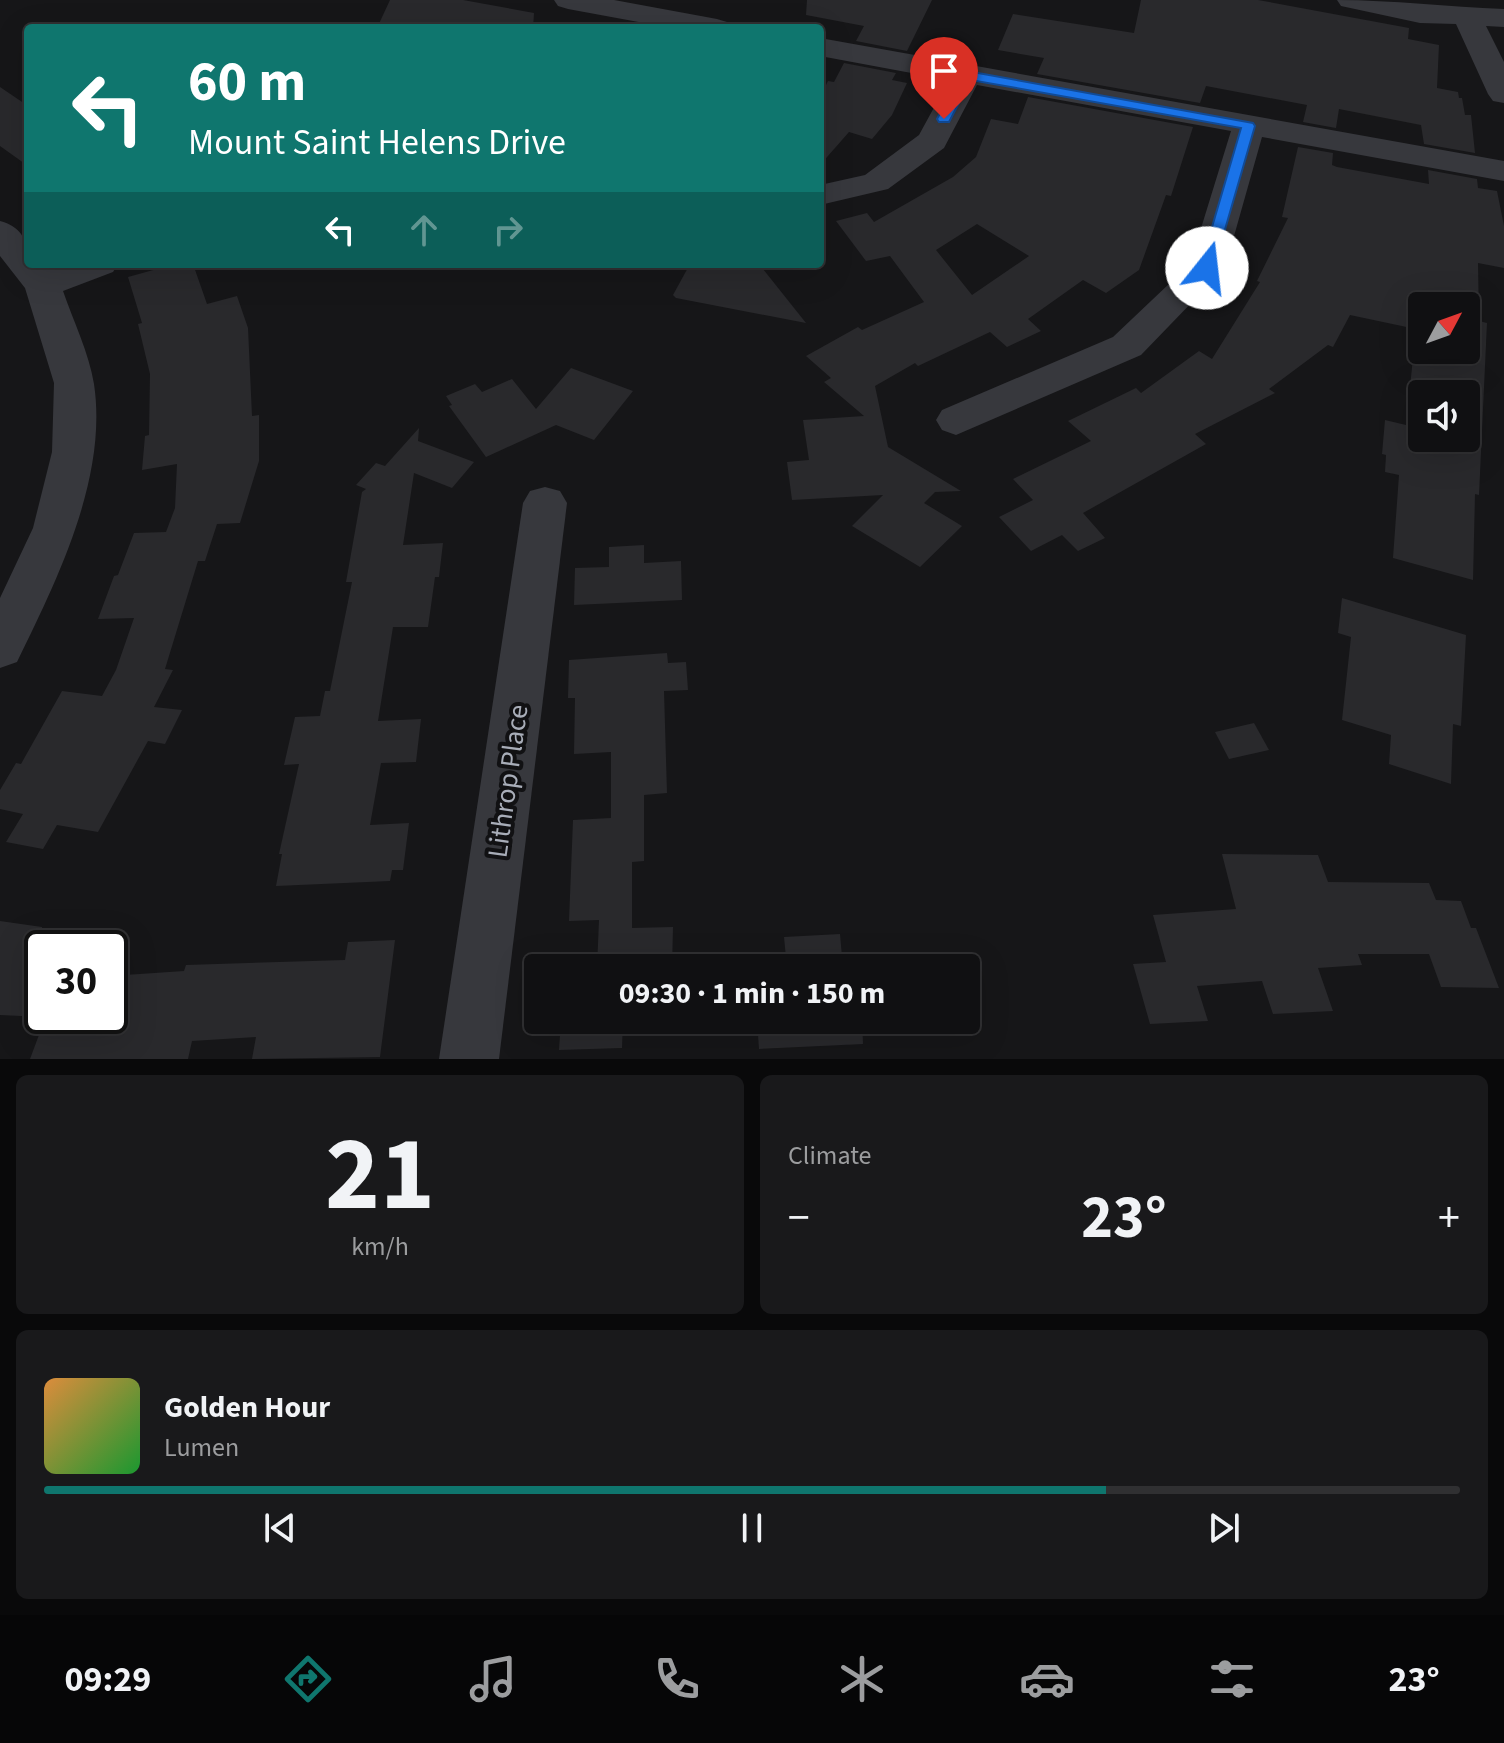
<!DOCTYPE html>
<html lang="en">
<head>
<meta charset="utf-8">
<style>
	body { margin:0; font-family:"Source Sans 3",sans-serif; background:#19191b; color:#f1f3f6; height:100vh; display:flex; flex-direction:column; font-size:30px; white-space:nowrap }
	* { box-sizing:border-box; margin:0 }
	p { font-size:26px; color:#9c9d9f }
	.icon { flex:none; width:44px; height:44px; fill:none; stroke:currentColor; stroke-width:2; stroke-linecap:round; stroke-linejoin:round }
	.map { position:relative; height:1059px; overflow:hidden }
	.sheet { display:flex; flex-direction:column; gap:16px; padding:16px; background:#09090a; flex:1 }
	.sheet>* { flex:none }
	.hud { position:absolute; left:24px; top:24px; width:800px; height:244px; border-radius:8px; box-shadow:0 8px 32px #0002,0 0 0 2px #303032; background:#0f766e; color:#fff; overflow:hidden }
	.needle { width:52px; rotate:49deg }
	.controls { position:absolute; left:1408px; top:292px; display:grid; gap:16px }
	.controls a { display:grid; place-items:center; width:72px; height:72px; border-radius:8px; background:#101012; box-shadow:0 8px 32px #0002,0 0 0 2px #303032; font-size:40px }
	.speed { position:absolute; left:24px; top:930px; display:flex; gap:16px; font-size:40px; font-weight:700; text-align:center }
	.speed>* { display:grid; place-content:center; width:104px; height:104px; border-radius:50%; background:#101012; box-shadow:0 8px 32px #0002,0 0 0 2px #303032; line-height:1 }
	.speed .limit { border:4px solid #111; border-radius:12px; background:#fff; color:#111 }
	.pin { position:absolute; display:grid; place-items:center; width:68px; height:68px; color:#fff; margin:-82px -34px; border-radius:50% 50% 50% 0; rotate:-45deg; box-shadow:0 0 8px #0007 }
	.pin .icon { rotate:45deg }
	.me { position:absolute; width:88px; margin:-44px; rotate:16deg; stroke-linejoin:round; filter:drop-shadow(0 0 6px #0008) }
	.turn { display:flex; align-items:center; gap:28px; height:168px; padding:0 32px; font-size:36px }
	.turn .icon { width:104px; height:104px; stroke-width:2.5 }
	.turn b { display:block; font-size:56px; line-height:68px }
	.lanes { display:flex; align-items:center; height:76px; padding:0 32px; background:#0003; justify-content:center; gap:40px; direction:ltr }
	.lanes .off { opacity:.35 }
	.big { font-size:60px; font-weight:700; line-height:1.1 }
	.sheet .card { flex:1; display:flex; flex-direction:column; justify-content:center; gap:12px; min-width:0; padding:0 28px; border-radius:12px; background:#19191b }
	.sheet .dial { align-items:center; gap:0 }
	.dial b { font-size:104px; line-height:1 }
	.song { display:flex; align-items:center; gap:24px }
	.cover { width:96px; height:96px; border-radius:12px; background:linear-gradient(135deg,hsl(30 70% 55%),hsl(130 70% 35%)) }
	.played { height:8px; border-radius:4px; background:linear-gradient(90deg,#0f766e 75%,#303032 75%) }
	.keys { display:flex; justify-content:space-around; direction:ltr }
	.heat { display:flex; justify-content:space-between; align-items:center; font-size:44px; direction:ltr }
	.sheet .tiles { flex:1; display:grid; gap:16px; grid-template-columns:1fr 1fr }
	.card:last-child { grid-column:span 2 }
	.trip { position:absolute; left:524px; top:954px; width:456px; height:80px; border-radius:8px; background:#101012; box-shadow:0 8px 32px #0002,0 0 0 2px #303032; font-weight:700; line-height:80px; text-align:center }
	.tabs { display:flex; height:128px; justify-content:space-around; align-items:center; background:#060607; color:#9c9d9f }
	.tabs .icon { width:56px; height:56px }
	.tabs .on { color:#0f766e }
	.tabs b { font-size:36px; color:#f1f3f6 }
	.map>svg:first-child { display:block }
	.building { fill:#29292c; fill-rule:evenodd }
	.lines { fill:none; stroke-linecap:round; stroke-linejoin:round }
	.minor { fill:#37383d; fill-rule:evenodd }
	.route { fill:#1a73e8; stroke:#114b97; stroke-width:2 }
	.labels { text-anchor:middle; stroke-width:8; stroke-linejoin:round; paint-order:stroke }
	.street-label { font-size:28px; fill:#a8adb8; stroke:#111113 }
</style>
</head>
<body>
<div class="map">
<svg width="1504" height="1059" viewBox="0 0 1504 1059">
	<rect width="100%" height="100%" fill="#161618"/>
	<g class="building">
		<polygon points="390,0 463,0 534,13 533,28 377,28"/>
		<polygon points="807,0 932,0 907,51 856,41 864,26 806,15"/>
		<polygon points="1141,0 1258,0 1409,28 1408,39 1439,45 1437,88 1458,92 1459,98 1462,98 1465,115 1471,115 1475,153 1424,144 1421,125 1339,109 1336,128 1303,122 1307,105 1206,86 1200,103 1037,74 1044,58 998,50 1013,14 1134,33"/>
		<polygon points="844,63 896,73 892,80 907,83 892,115 872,139 849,132 820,165 820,97 828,81 834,82"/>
		<polygon points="0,87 28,106 28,166 0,146"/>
		<path d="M1028,97L1193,127L1171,196L1166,195L1139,270L1106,293L1083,280L1028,319L1041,331L1007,347L990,332L918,366L915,363L875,386L888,447L961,491L935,492L924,503L962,526L920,567L852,526L883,495L792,500L787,462L809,460L803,420L864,416L824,382L831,378L806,356L858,327L862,330L924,302L890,256L866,261L836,221L867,213L874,222L953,177L976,157L991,119L1018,124ZM977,224L1029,256L972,295L936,250Z"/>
		<path d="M1298,147L1333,153L1332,165L1337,167L1429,184L1428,170L1477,179L1478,188L1497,191L1504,226V268L1478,263L1479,321L1487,323L1479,495L1475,494L1473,580L1393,558L1399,475L1385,472L1386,455L1382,454L1385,420L1406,425L1416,329L1350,315L1333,347L1328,345L1269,389L1275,393L1195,434L1206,444L1083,513L1105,538L1078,551L1062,535L1031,551L999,517L1033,500L1013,479L1091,441L1068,421L1136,388L1141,393L1199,351L1212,359L1260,282L1257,281L1288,218L1282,217ZM1422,306H1466V350H1422ZM1422,394H1466V438H1422Z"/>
		<polygon points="175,264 193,264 207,304 237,296 248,328 252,416 259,415 259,461 240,523 217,524 205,561 198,561 165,669 173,670 154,707 182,710 165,744 148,741 98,832 57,825 43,849 6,842 23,814 0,809 0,790 16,763 21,764 62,691 102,696 116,670 134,618 98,619 114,576 118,575 134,533 166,532 175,508 177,464 142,470 145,436 149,435 150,374 138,324 142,323 128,277"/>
		<polygon points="690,264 759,264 806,323 676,298 673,295"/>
		<polygon points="571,368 633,391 594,440 556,425 486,457 449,406 452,405 446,396 475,384 482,392 512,379 536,409"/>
		<polygon points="419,428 418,441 474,462 452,488 414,473 403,545 443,543 439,577 435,577 428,627 393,627 378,721 421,719 416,762 381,763 370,825 409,823 403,870 392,870 390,881 276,886 282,854 279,854 299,764 284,765 295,717 320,716 325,691 330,691 352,582 346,582 362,492 366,489 356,485 376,463 385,466"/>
		<polygon points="644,545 644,563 681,561 682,600 574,605 575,568 609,567 609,547"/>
		<polygon points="1342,598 1466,635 1461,726 1453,724 1451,784 1389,764 1391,735 1342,720 1351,637 1338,633"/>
		<polygon points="667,653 668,663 686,662 688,690 664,691 667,793 644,795 644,861 632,862 632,928 673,927 672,968 597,968 599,920 569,921 573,820 611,818 611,752 574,754 575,698 568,698 569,660"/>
		<polygon points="1254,723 1269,750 1229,759 1215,732"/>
		<polygon points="1222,854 1318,855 1328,882 1429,883 1436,900 1461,901 1471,928 1476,928 1499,988 1441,987 1429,954 1358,954 1362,965 1318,968 1333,1011 1273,1014 1262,981 1197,986 1208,1021 1150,1024 1133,964 1166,962 1153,915 1236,909"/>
		<polygon points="0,921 42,927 42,1017 0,1015"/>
		<polygon points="840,934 843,968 787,968 784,937"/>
		<polygon points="395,940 380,1057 252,1059 256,1037 192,1041 188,1059 30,1059 46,1016 110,1016 110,976 184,971 186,965 345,960 348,942"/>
		<polygon points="561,1020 623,1020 622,1048 559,1050"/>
		<polygon points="757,1020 862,1020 863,1044 759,1049"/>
	</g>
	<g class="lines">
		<g class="minor">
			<polygon points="554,0 614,0 717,19 727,22 732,28 671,28 568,9 558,6"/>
			<path d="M1337,0C1393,0 1448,7 1504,9V27L1486,26L1504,62V103L1493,101L1488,94L1456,24L1420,23L1341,6Z"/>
			<polygon points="820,38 1504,161 1504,181 1262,137 1225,268 1141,355 956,435 942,430 936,420 942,410 1113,337 1190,264 1231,131 977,85 944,148 888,189 820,205 820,185 865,175 919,135 949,80 820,56"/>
			<path d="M0,221C23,227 28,242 28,264H46L50,269L65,264H118L113,272L63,291C73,320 89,353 94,384C108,478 57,580 17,662L0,668V598L33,528L52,452L54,383L25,288L0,256Z"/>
			<polygon points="545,487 560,491 567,503 499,1059 439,1059 523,503 530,491"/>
		</g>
	</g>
	<polygon class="route" points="967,71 1253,123 1255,126 1213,271 1202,271 1200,268 1241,128 971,80 949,122 939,122 937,119 960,75"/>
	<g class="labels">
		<g class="street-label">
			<text transform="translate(507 781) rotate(-82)" y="10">Lithrop Place</text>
		</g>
	</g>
</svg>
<div class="controls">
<a><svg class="needle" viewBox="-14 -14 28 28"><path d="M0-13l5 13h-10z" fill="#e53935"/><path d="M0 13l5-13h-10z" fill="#9c9d9f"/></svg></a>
<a><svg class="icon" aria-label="sound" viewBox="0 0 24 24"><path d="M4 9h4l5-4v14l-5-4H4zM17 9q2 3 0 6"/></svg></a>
</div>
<div class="speed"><div class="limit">30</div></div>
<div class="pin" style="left:944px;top:119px;background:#d93025"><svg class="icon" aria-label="arrive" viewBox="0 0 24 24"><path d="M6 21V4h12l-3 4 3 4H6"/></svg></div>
<svg class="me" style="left:1207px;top:268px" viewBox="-20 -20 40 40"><circle r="19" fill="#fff"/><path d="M0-13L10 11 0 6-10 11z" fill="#1a73e8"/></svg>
<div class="trip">09:30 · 1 min · 150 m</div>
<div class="hud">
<div class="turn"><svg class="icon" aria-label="left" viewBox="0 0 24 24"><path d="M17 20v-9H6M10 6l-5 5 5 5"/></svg><div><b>60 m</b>Mount Saint Helens Drive</div></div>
<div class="lanes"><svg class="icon" aria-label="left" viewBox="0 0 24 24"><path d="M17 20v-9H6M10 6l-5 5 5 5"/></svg><svg class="icon off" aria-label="ahead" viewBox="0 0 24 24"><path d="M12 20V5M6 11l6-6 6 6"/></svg><svg class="icon off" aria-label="right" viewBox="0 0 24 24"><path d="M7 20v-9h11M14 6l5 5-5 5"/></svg></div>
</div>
</div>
<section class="sheet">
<div class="tiles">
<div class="card dial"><b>21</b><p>km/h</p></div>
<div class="card"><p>Climate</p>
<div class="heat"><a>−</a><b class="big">23°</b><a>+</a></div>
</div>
<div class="card">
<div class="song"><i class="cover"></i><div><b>Golden Hour</b><p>Lumen</p></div></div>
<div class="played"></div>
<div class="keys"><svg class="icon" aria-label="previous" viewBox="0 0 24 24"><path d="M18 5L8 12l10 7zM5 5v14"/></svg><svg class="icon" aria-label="pause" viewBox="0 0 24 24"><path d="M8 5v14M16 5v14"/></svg><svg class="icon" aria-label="next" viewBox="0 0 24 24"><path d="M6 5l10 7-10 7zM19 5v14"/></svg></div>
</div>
</div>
</section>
<nav class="tabs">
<b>09:29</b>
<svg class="icon on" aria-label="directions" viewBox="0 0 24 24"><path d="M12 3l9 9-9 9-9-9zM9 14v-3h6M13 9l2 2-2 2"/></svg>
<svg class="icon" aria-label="music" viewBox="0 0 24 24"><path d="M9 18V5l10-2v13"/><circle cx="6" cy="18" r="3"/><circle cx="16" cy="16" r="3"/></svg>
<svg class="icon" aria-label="phone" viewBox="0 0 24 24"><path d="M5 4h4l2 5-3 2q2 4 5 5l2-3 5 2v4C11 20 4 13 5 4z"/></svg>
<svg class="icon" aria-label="climate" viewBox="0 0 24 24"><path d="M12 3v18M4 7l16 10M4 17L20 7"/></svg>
<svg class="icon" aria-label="car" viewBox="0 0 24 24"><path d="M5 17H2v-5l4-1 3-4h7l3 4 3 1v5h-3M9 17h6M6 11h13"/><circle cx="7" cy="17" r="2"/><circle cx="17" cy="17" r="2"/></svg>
<svg class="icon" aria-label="filters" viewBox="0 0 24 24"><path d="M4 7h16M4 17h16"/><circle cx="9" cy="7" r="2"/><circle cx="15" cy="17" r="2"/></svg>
<b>23°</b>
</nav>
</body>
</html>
